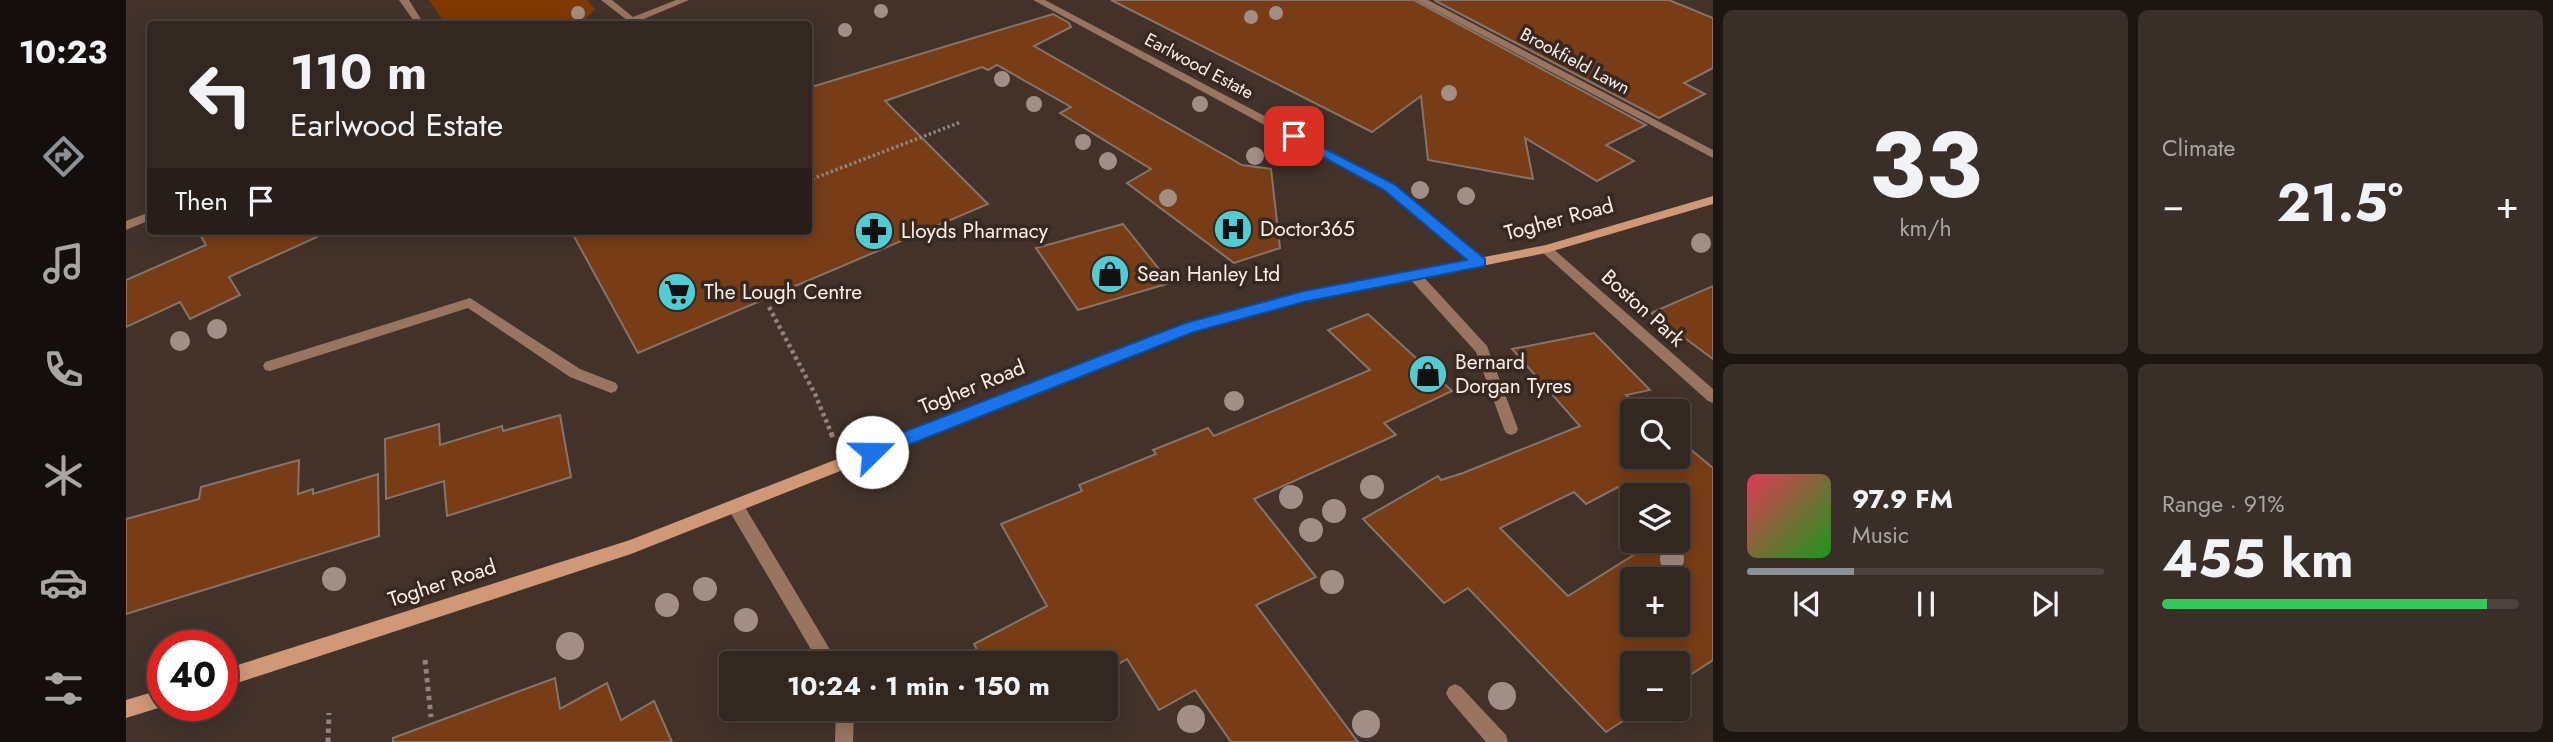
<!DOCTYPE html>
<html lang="en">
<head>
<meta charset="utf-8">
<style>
	body { margin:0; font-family:Jost,sans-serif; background:#3a2e29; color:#f1f3f6; height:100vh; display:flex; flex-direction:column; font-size:26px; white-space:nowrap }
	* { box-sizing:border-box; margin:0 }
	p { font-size:23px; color:#a8a5a5 }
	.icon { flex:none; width:38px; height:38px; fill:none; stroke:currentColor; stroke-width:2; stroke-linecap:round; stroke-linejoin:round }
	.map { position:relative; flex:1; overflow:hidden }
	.side { display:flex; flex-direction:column; gap:10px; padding:10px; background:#1c1512; width:840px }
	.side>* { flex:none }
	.hud { position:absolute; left:21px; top:21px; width:665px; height:214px; border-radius:7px; box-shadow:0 4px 18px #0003,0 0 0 2px #4d433e; background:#322620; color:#f1f3f6; overflow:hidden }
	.controls { position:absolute; left:1494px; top:399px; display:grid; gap:14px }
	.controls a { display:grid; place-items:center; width:70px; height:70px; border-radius:7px; background:#322620; box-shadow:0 4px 18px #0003,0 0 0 2px #4d433e; font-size:35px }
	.speed { position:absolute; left:21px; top:630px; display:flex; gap:14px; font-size:35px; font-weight:700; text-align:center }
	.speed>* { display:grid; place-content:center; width:91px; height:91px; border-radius:50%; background:#322620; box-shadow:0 4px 18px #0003,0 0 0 2px #4d433e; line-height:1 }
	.speed .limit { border:10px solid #d22; background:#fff; color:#111 }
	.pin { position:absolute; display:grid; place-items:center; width:60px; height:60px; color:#fff; margin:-30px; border-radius:14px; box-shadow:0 4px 10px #0006 }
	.me { position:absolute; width:77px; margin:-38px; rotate:68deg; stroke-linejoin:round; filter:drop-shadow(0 0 5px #0008) }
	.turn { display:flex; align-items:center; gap:24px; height:147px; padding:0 28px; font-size:32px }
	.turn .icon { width:91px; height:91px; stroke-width:2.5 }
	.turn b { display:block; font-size:49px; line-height:60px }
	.then { display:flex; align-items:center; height:66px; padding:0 28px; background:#0003; gap:14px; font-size:26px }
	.big { font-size:52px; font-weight:700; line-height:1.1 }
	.side .widget { flex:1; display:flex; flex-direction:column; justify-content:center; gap:10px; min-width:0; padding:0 24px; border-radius:10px; background:#3a2e29 }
	.side .dial { align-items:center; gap:0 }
	.dial b { font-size:91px; line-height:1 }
	.song { display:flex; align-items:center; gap:21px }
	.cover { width:84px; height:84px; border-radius:10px; background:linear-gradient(135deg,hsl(350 70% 55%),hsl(120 70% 35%)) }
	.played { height:7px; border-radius:4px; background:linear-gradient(90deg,#8c9099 30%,#4d433e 30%) }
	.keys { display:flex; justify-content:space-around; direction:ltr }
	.heat { display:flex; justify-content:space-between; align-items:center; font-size:38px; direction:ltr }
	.charge { height:10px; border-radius:5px; background:linear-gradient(90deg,#34c759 91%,#4d433e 0) }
	.side .tiles { flex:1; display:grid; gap:10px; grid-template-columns:repeat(2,1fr) }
	.trip { position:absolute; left:593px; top:651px; width:399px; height:70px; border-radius:7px; background:#322620; box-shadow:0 4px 18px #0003,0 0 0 2px #4d433e; font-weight:700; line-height:70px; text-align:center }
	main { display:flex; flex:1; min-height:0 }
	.tabs { display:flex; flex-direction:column; width:126px; justify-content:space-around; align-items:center; background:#140f0d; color:#a8a5a5 }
	.tabs .icon { width:49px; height:49px }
	.tabs .active { color:#8c9099 }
	.tabs b { font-size:32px; color:#f1f3f6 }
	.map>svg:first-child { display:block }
	.green { fill:#803900 }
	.building { fill:#783d16; stroke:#86746a; stroke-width:2; fill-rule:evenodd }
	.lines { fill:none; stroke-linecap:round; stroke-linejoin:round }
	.path-far2 { stroke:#90837c; stroke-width:3.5; stroke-dasharray:2.5 2.5; stroke-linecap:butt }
	.path-far1 { stroke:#90837c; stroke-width:4.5; stroke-dasharray:3.5 3.5; stroke-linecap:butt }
	.path { stroke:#90837c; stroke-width:5; stroke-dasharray:4.5 4.5; stroke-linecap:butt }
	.lane { fill:#997561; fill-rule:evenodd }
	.street { fill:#997561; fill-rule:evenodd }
	.secondary { fill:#d19878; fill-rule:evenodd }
	.tree { fill:#a28e84 }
	.route { fill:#1a73e8; stroke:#114b97; stroke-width:2 }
	.labels { text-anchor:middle; stroke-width:7; stroke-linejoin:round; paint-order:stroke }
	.far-street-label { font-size:18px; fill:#fbf1eb; stroke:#382820 }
	.street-label { font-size:21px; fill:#fbf1eb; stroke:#382820 }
	.poi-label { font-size:21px; fill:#fbf1eb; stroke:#382820; text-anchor:start }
</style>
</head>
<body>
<main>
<nav class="tabs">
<b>10:23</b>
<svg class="icon active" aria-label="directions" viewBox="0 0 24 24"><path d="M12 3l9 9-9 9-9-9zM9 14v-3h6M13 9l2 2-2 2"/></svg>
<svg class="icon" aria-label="music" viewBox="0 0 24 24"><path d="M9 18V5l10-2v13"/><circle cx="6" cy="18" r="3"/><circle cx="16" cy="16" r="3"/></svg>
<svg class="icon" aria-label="phone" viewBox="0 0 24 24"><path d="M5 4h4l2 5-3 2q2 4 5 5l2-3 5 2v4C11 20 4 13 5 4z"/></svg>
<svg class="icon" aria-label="climate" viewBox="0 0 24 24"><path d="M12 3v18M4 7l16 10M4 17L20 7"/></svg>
<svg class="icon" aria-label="car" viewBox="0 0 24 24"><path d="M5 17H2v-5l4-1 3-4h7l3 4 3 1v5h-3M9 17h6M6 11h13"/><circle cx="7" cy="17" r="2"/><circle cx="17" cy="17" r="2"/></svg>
<svg class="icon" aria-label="filters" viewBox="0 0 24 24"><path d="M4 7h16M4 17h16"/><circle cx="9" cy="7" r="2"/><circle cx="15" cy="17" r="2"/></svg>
</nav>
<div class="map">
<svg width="1587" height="742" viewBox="0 0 1587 742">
	<rect width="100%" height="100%" fill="#42322a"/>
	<polygon class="green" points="303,0 461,0 469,9 455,24 319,24"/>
	<g class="building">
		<polygon points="985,0 1288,0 1520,125 1480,145 1508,161 1471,181 1399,138 1407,179 1302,160 1295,96 1246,132"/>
		<polygon points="1308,0 1543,0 1587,18 1587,68 1558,83 1579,94 1533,118"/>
		<polygon points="927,14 943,23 945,27 908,46 1116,165 1145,169 1154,248 1108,263 1001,183 1025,169 934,113 945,107 871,65 862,70 856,67 759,101 862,204 512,353 445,231 682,231 682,88"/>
		<polygon points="997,224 1044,283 952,310 910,248"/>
		<polygon points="72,231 204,231 103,277 114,295 64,319 54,302 0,327 0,280 80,245"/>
		<polygon points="1587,286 1587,359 1525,313"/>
		<polygon points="1242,314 1326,391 1258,423 1270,435 1128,499 1190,577 1130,605 1232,742 1105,742 1069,690 1033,710 1001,659 980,671 980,663 858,663 848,644 921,606 875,524 956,491 953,485 1030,454 1027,450 1082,428 1088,436 1244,370 1202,330"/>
		<path d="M1468,333L1524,390L1500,395L1520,411H1507V457H1552V439L1587,468V660L1552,683V663H1507V709H1515L1480,732L1342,588L1318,603L1237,519L1312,476L1315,480L1337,473L1454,426L1386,349ZM1492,487L1507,501V495H1552V541H1530L1442,596L1374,528L1448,492L1460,504ZM1507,579H1552V625H1507Z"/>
		<polygon points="434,415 445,477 321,516 318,481 260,499 259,439 313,424 314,445 376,426 377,431"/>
		<polygon points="173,460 172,494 187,489 187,494 252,474 253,536 0,614 0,519 73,499 75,487"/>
		<polygon points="429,678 434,709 481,683 495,720 528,701 546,742 267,742 267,738"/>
	</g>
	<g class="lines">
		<polyline class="path-far2" points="686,179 835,122"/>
		<polyline class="path-far1" points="643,307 689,394 706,435"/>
		<g class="path">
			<polyline points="705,433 707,438"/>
			<polyline points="299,660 305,717"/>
			<polyline points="202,742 203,713"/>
		</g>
		<g class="lane">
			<polygon points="1288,270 1293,272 1361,346 1392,429 1390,433 1385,435 1380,433 1378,429 1350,352 1283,278 1282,275"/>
			<polygon points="344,298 454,369 490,383 492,387 490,391 485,393 444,377 342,308 144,371 139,370 137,366 139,362"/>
		</g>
		<g class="street">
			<polygon points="273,0 283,0 298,24 290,24"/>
			<polygon points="475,0 486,0 507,17 550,0 563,0 506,24"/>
			<polygon points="907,0 919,0 1267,184 1360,262 1358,265 1350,265 1259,190"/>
			<polygon points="1290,0 1302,0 1587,150 1587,158"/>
			<polygon points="24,212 24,220 0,230 0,221"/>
			<polygon points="1420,245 1424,246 1587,389 1587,403 1582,401 1416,252 1414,249"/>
			<polygon points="610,500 616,502 712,663 693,663 604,512 602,507 604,502"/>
			<polygon points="1329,684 1335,687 1380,735 1382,742 1360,742 1323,699 1320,693 1323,687"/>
			<polygon points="710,709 728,709 727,742 709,742"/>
		</g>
		<g class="secondary">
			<polygon points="1587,196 1587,204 1420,253 1178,302 1067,331 505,554 96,688 96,670 504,540 1059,323 1178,292 1420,245"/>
			<polygon points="37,689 37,705 42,705 0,718 0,700"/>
		</g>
	</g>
	<g class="tree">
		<circle cx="755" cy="11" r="7"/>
		<circle cx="452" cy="13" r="7"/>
		<circle cx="1150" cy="13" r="7"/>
		<circle cx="1125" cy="17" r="7"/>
		<circle cx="719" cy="30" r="7"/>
		<circle cx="876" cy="79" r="8"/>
		<circle cx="1323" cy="93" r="8"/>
		<circle cx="908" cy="104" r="8"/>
		<circle cx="1074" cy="104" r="8"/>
		<circle cx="1190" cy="134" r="8"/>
		<circle cx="957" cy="142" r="8"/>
		<circle cx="1129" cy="156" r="9"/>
		<circle cx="982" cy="161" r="9"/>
		<circle cx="1294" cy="190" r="9"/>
		<circle cx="1340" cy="196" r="9"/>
		<circle cx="1042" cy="198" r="9"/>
		<circle cx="1575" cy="243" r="10"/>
		<circle cx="91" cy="329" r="10"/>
		<circle cx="54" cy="341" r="10"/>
		<circle cx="1108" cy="401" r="10"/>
		<circle cx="1246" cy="487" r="12"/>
		<circle cx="1165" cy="497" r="12"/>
		<circle cx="1208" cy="511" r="12"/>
		<circle cx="1185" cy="530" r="12"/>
		<circle cx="1546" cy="559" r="12"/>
		<circle cx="208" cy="579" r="12"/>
		<circle cx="1206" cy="582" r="12"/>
		<circle cx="579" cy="589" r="12"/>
		<circle cx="541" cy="605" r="12"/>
		<circle cx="620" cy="620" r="12"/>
		<circle cx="444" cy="646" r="14"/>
		<circle cx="1376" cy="696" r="14"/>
		<circle cx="1065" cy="719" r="14"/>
		<circle cx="1240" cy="724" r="14"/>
	</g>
	<polygon class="route" points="1168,133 1268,184 1359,259 1359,266 1178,302 1068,332 752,457 739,457 737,452 739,447 1059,323 1178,291 1341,260 1258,190 1164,139 1162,136"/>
	<defs>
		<g id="hospital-disc" transform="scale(2.0125)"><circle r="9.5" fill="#51ccd3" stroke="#382820"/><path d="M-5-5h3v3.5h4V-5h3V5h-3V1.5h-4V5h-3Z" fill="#111"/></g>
		<g id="pharmacy-disc" transform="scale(2.0125)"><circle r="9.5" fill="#51ccd3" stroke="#382820"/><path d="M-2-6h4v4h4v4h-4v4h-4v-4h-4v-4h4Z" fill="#111"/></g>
		<g id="shop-disc" transform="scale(2.0125)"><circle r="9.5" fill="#51ccd3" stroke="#382820"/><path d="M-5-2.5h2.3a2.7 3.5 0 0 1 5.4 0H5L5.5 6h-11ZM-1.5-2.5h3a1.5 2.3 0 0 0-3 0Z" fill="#111"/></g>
		<g id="supermarket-disc" transform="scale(2.0125)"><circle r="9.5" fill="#51ccd3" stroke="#382820"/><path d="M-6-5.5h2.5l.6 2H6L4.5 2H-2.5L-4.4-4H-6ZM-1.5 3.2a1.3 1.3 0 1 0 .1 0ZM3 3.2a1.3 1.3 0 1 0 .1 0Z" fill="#111"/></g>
	</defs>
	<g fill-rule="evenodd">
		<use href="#hospital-disc" x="1107" y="229"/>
		<use href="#pharmacy-disc" x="748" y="231"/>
		<use href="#shop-disc" x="984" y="274"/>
		<use href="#supermarket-disc" x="551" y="292"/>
		<use href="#shop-disc" x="1302" y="374"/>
	</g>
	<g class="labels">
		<g class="far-street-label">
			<text transform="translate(1449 61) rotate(28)" y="6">Brookfield Lawn</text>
			<text transform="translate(1073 66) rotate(28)" y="6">Earlwood Estate</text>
		</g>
		<g class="street-label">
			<text transform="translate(1433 219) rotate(-15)" y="7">Togher Road</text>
			<text transform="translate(1517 308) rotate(42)" y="7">Boston Park</text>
			<text transform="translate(846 387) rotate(-22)" y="7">Togher Road</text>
			<text transform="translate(316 583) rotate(-18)" y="7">Togher Road</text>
		</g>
		<g class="poi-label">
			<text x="1134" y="236">Doctor365</text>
			<text x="775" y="238">Lloyds Pharmacy</text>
			<text x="1011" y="281">Sean Hanley Ltd</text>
			<text x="578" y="299">The Lough Centre</text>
			<text x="1329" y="369">Bernard<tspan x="1329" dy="24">Dorgan Tyres</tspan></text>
		</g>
	</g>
</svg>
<div class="controls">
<a><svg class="icon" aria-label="search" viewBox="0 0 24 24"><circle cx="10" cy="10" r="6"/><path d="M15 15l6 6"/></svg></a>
<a><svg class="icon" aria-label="layers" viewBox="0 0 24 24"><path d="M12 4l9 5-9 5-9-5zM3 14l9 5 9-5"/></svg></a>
<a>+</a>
<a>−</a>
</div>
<div class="speed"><div class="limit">40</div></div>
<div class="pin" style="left:1168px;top:136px;background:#d93025"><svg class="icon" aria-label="arrive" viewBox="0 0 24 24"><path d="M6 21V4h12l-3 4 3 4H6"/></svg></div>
<svg class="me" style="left:746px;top:452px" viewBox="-20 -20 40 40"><circle r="19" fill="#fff"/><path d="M0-13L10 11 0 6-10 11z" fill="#1a73e8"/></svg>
<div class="trip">10:24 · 1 min · 150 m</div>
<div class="hud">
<div class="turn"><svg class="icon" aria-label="left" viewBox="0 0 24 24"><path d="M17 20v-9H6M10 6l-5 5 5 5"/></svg><div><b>110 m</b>Earlwood Estate</div></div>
<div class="then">Then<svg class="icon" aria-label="arrive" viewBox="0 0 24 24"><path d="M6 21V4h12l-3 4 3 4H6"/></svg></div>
</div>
</div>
<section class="side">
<div class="tiles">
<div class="widget dial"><b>33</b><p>km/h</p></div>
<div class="widget"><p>Climate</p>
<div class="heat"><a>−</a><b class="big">21.5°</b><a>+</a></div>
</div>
<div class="widget">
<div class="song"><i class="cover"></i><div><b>97.9 FM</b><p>Music</p></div></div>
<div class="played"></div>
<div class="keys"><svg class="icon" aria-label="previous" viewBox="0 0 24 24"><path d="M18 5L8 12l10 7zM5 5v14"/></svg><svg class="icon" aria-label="pause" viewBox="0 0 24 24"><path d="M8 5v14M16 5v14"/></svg><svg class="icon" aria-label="next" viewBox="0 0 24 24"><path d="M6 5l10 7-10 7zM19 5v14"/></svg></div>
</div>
<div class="widget"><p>Range · 91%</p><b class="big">455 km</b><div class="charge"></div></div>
</div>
</section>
</main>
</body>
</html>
